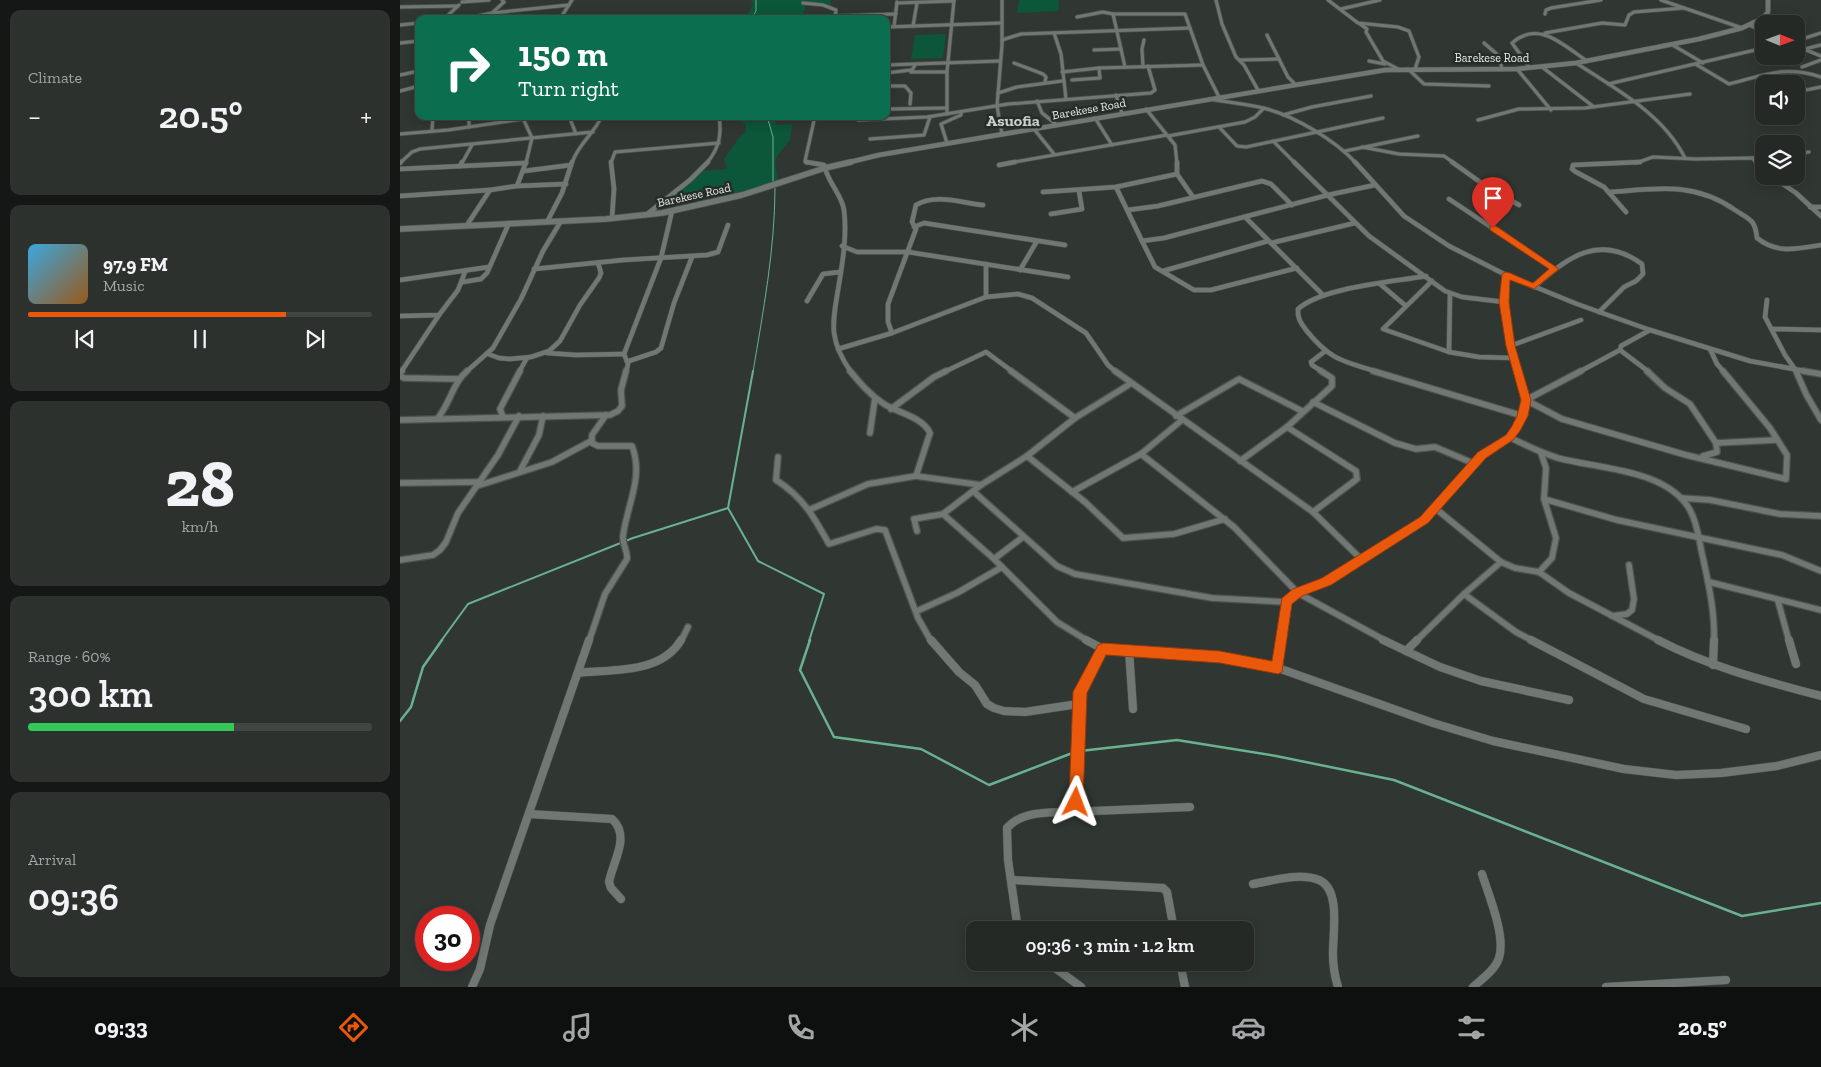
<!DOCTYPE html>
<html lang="en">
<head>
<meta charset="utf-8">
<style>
	body { margin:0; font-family:"Zilla Slab",serif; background:#2c312e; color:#f1f3f6; height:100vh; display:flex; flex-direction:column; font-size:19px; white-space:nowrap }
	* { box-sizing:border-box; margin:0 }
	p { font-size:16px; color:#a3a6a7 }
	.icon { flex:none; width:28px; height:28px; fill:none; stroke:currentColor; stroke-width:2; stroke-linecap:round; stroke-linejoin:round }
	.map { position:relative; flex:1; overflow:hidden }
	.side { display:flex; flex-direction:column; gap:10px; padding:10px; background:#141715; width:400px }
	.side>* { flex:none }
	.banner { position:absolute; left:15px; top:15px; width:475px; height:105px; border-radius:10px; box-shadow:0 2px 12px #0003,0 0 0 1px #414543; background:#0b6e4f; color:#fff; overflow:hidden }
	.needle { width:32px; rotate:91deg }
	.fabs { position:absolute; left:1355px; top:15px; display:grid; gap:10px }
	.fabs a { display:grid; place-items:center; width:50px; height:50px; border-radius:10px; background:#242926; box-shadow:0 2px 12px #0003,0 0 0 1px #414543; font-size:25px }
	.speed { position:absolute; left:15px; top:906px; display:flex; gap:10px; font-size:25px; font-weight:700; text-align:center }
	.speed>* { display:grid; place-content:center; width:65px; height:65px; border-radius:50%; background:#242926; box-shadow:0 2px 12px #0003,0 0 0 1px #414543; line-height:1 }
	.speed .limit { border:8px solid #d22; background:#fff; color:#111 }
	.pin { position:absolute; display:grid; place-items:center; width:42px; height:42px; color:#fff; margin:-51px -21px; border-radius:50% 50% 50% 0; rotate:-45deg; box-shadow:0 0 5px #0007 }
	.pin .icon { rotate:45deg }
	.me { position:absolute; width:55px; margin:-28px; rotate:3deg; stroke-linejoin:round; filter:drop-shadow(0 0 4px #0008) }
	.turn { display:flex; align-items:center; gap:18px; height:105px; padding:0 20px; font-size:22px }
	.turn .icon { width:65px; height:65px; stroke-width:2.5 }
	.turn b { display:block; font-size:35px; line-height:42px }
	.big { font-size:38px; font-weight:600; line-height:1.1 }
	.side .card { flex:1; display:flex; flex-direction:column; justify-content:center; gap:8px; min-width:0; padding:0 18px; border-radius:10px; background:#2c312e }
	.side .dial { align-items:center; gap:0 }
	.dial b { font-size:65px; line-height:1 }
	.song { display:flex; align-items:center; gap:15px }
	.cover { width:60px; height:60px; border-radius:8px; background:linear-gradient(135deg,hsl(200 70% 55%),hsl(30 70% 35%)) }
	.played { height:5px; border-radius:2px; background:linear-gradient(90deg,#ea580c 75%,#414543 75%) }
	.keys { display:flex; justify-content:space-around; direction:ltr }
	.heat { display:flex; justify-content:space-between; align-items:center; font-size:28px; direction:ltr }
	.charge { height:8px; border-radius:4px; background:linear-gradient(90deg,#34c759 60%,#414543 0) }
	.trip { position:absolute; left:566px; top:921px; width:288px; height:50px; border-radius:10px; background:#242926; box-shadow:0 2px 12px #0003,0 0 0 1px #414543; font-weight:600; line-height:50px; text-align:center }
	.tab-bar { display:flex; height:80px; justify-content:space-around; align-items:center; background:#0e100f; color:#a3a6a7 }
	.tab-bar .icon { width:35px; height:35px }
	.tab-bar .on { color:#ea580c }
	.tab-bar b { font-size:22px; color:#f1f3f6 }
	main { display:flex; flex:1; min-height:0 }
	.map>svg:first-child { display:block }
	.green { fill:#0c5639 }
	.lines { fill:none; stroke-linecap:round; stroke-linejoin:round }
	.stream-far2 { stroke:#69b191; stroke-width:1 }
	.stream-far1 { stroke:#69b191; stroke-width:2 }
	.stream { stroke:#69b191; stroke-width:2.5 }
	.minor-far3-casing { stroke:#4e5350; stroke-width:4.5 }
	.minor-far2-casing { stroke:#4e5350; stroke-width:5.5 }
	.minor-far1-casing { stroke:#4e5350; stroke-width:8 }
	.minor-casing { stroke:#4e5350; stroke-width:9 }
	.secondary-far1-casing { stroke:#4e5350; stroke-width:5.5 }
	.secondary-casing { stroke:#4e5350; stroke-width:7 }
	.minor-far3 { stroke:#717874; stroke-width:3 }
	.minor-far2 { stroke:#717874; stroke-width:4.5 }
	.minor-far1 { stroke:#717874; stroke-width:5.5 }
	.minor { stroke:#717874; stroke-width:8 }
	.secondary-far1 { stroke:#717874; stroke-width:4.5 }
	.secondary { stroke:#717874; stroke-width:5.5 }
	.route { fill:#ea580c; stroke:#983908 }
	.labels { text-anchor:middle; stroke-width:5; stroke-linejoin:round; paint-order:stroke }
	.far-street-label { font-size:12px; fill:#e6eae7; stroke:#262d29 }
	.far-district-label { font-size:16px; font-weight:bold; fill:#c9d2cd; stroke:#262d29 }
</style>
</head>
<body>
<main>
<section class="side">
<div class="card"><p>Climate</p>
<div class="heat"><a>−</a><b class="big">20.5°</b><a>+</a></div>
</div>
<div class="card">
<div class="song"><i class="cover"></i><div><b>97.9 FM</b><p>Music</p></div></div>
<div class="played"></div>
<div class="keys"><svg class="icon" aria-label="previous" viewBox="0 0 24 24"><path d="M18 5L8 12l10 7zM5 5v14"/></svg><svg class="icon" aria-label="pause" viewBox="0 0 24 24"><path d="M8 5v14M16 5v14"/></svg><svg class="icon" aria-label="next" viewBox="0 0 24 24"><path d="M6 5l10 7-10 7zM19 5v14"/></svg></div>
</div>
<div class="card dial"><b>28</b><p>km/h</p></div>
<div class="card"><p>Range · 60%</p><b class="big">300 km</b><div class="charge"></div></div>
<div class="card"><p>Arrival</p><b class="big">09:36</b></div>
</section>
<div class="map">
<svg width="1421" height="987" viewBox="0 0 1421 987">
	<rect width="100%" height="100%" fill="#303733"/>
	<g class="green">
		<polygon points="351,0 430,0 431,6 406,5 402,17 345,19 353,5"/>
		<polygon points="619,0 659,0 658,11 617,13"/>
		<polygon points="546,34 543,58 511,59 515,35"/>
		<polygon points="338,116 377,116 375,125 392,124 390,140 377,156 375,164 378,182 299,203 298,196 282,197 272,195 300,171 327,169 324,159 339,138 345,133 346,126"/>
	</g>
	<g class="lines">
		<g class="stream-far2">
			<polyline points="351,19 356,11 356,0"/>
			<polyline points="367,116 373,137 373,183"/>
			<path d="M353,372C363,312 375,249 375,188"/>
		</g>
		<g class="stream-far1">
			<polyline points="353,371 328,508 358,561 424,594 409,641"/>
			<polyline points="41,641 68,604 233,538 328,508"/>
		</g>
		<g class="stream">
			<polyline points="410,640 400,670 434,737 521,749 589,785 675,752"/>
			<polyline points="0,721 11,707 23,667 42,640"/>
			<polyline points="680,751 777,740 876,756 994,780 1342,916 1421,903"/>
		</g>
		<g class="minor-far3-casing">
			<g id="minor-far3">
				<polyline points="602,0 602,45 597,106 602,134"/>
				<polyline points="816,0 822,24 836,57 844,65 858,90"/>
				<polyline points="928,0 958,23 998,27 1009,31 1019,57 1015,69"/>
				<polyline points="1261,0 1342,28"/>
				<polyline points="62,2 89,0"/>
				<polyline points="403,3 423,5 436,10 435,19"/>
				<polyline points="497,3 554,1"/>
				<polyline points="0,7 57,6"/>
				<polyline points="941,9 980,0"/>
				<polyline points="92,13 104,2 102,0"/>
				<polyline points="713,14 725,67"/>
				<polyline points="1145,14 1146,10 1151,8 1201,0"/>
				<polyline points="435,16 496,14"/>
				<polyline points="677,17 703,12 713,14 785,14 803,65 819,97"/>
				<polyline points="44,19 59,5"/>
				<polyline points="63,19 92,13 169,5"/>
				<polyline points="160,19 172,0"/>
				<polyline points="960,24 967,29 966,32 983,61 998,69"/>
				<polyline points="0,25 19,23"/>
				<polyline points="1349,25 1364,32"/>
				<polyline points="513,26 517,3"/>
				<polyline points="486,27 601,23"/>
				<polyline points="494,27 497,2"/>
				<polyline points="654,33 661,54 666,99"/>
				<polyline points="1145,33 1202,23 1225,25 1229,15 1234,12 1284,8"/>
				<polyline points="867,35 888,77 895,84"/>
				<polyline points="602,40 621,34 790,28"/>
				<polyline points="1396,41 1421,33"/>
				<polyline points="0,43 19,41"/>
				<polyline points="1084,43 1099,56 1102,69"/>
				<polyline points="1271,44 1303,63"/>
				<polyline points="1396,46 1421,56"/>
				<polyline points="1405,49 1421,45"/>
				<polyline points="694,50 721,49"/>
				<polyline points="840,60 879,59"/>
				<polyline points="969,61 985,64"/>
				<polyline points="614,63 643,74 646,77 645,82"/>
				<path d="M1176,63C1216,89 1263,114 1285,158"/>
				<polyline points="486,65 600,61"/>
				<polyline points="515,65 511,72 547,72"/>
				<path d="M1297,65L1329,84C1365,75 1384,65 1421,77"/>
				<polyline points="487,67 489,27"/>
				<polyline points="743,67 742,49 744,40"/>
				<polyline points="1142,67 1194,107"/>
				<polyline points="1402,67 1421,60"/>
				<path d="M1130,68L1112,43C1139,19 1164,46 1187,61"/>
				<polyline points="1008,69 1024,84 1089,86"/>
				<polyline points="1117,69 1151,110"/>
				<polyline points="662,72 699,68 803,65"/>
				<polyline points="486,73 511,70"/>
				<polyline points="0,75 19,71"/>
				<polyline points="672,80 700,78 699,68"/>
				<polyline points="1208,84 1364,48"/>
				<polyline points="486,86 505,86 511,93 510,104"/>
				<polyline points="0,91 19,86"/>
				<polyline points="1396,92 1421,87"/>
				<polyline points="598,93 617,87 662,81"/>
				<polyline points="716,95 722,113"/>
				<path d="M809,99C827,102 845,104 863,108C893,115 935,140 956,163"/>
				<polyline points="637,101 642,113 657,125"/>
				<polyline points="489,109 547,108"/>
				<polyline points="746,109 775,145 777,163"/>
				<polyline points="547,114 547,72 554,0"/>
				<polyline points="883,115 912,107 971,96"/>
				<polyline points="69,116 69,127"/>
				<polyline points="122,116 132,138 126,163"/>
				<polyline points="169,116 176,134"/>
				<polyline points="695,118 712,145"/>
				<polyline points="458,120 527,117 608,104 751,93 755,90 748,66"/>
				<polyline points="1078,120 1119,109 1185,108 1290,94"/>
				<polyline points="819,127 837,146 846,147 983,118"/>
				<polyline points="634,129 654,154"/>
				<polyline points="32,130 33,116"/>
				<polyline points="0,134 48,130 123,119"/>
				<polyline points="768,136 845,122 855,117 864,108"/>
				<polyline points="470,139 524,135 530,117"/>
				<polyline points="873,141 895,163"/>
				<polyline points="547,143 541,124 561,115 561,112"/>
				<polyline points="962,147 999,154 1044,156 1054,163"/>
				<polyline points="945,151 1018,136"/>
				<polyline points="1396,154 1409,152"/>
				<polyline points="1352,158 1364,157"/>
				<polyline points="0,163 12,152 20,149 193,132"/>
				<polyline points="62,163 72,145"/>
				<path d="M172,163C178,144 194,134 202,116"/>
				<polyline points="211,163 215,152 319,143"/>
				<path d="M307,163C319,148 322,135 319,116"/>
				<polyline points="407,163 405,161 415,116"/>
				<polyline points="609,163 767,135"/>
				<polyline points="1236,163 1253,157 1296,159 1352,158 1357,163"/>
			</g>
		</g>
		<g class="minor-far2-casing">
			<g id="minor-far2">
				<polyline points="211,162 214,189 212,218"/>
				<path d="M406,162L424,165C428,183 442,195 444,210C447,234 443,260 439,284C433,321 427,338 451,372"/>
				<polyline points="777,162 777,174 793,197"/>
				<polyline points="894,162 969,236 1045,291 1062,297 1104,302"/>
				<polyline points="955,162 1004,216 1049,246 1106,275 1177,304 1250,330 1350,361 1410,372"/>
				<polyline points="1052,162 1087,187 1119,205"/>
				<polyline points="1356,162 1364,169"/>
				<polyline points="0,163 1,162"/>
				<polyline points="599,165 615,162"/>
				<polyline points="60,166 62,162"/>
				<polyline points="0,169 126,163"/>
				<polyline points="124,171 171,165"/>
				<polyline points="1371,176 1396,193 1421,216"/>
				<polyline points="117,186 166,184"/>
				<polyline points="716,187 742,241 764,238 928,195 975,185"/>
				<polyline points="643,192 716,187 777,174"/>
				<path d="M1209,192C1256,189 1294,181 1335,210C1350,220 1355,219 1357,238C1377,254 1397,249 1421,245"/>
				<polyline points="0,196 90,190"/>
				<polyline points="1049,199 1154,269"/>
				<polyline points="1410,207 1421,207"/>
				<polyline points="728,210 758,206 862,181 871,184 892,205"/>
				<polyline points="1226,212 1204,187 1176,172 1172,169 1173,165 1240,162"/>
				<polyline points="651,214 682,209 679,191"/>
				<polyline points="246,215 290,180 308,162"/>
				<polyline points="845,217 923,295"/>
				<polyline points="147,222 162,193 172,162"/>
				<polyline points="67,225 90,190 117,186 126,162"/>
				<polyline points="514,227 524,223 665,245"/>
				<polyline points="742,241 755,267 794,290 811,290 897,268"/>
				<polyline points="871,243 955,223"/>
				<polyline points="442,246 457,252 508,252 668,277"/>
				<polyline points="586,264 586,297"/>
				<polyline points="134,269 223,260 307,255 318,252 328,225"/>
				<polyline points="620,270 637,241"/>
				<polyline points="763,271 868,241"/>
				<path d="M1106,275C1103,309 1108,340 1118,372"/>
				<polyline points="0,280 89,267"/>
				<polyline points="1032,281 983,329 1049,352 1079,357 1113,358"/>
				<polyline points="63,282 81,279 87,273 109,223"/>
				<polyline points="980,284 1006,306"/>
				<path d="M1134,287C1168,257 1199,233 1242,264L1243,274L1236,281L1224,287L1199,312"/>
				<polyline points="1367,300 1365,317 1385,355 1397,372"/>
				<polyline points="407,301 423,274 440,272"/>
				<polyline points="0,316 39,315 58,290 65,272"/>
				<polyline points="1372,329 1421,330"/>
				<path d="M492,333L488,322V304L516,229L512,222L516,205C536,193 562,203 583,205"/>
				<polyline points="1110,346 1181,320"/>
				<polyline points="438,349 492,333 586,297 618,294 632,298 686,333 708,365 716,372"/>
				<polyline points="1310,349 1317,364 1324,372"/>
				<polyline points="1220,350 1249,372"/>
				<polyline points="1049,352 1050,293"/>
				<polyline points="147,353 176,355 224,354"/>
				<polyline points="88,354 99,358 110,359 131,357 149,351 160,341 180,305 199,278 201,273 198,263"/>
				<polyline points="229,361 256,352 261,348 274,303 292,257"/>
				<polyline points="1,372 39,315"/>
				<polyline points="66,372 93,348 121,299 143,251 161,221"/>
				<polyline points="119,372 127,358"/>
				<polyline points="226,372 228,364 224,354 261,258 272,211"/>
				<polyline points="544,372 586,352 613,372"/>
				<polyline points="923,372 912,365 911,362 924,352"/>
				<path d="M978,372C942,361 930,360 906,330C901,323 897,318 898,309C923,287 993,282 1026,276"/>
				<polyline points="1179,372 1220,350 1221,346 1250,330"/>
			</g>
		</g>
		<g class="minor-far1-casing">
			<g id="minor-far1">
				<path d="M450,371C460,383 470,395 484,404C498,413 523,417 530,433L516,476L581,485"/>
				<polyline points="611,371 675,418"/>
				<polyline points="715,371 913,512 961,559"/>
				<polyline points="973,371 1123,416"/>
				<polyline points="1247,371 1265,388 1290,404 1316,443 1376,440"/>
				<polyline points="1396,371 1406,394 1421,420"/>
				<polyline points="1403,371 1421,374"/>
				<polyline points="0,373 2,371"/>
				<polyline points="0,376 4,378 58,379"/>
				<polyline points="1126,400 1162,419 1286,455 1386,479 1387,455 1370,428 1323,371"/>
				<polyline points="1126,400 1181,371"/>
				<polyline points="913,402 995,443 1016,449 1035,447 1075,464"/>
				<polyline points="491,409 534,377 546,371"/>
				<polyline points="776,416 839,379 902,411"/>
				<polyline points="103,417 100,409 120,371"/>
				<path d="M38,418C50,403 53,383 67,371"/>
				<polyline points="0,420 210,415 218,411 222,406 221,390 226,371"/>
				<polyline points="887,427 956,471 957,479 913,512"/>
				<polyline points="470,433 475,398"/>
				<path d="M1109,437C1125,445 1141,453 1158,458C1199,469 1267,469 1290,510C1298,524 1299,542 1303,558C1309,586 1315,613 1314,641"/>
				<polyline points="741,454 834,527 898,593 986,641"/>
				<polyline points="627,456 685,502 723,538 774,534 825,519"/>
				<polyline points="1303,456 1317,452 1316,443"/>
				<path d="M378,457L376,480C403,497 414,517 429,544L476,529L485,530L518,618L531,641"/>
				<polyline points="840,461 887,427 932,386 932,378 921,371"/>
				<polyline points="120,471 139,435 143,416"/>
				<polyline points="0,483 79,482"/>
				<polyline points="77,486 152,462 191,441"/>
				<polyline points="573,491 657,566 675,574 812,598 886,602 898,593 927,582 1024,520 1082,455 1109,437 1117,428 1123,416 1126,400 1117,371"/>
				<polyline points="672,492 741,454 782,420"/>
				<polyline points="1281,498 1310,500 1380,514 1421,516"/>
				<polyline points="1144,499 1217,520 1382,555 1421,571"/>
				<polyline points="1035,508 1101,562"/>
				<polyline points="409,510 468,484 516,476"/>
				<polyline points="543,514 594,559 657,622 688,641"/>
				<polyline points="517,531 514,519 543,514 581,485 627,456 675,418 730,384"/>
				<polyline points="594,559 623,537"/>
				<polyline points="0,560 33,555 40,550 46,542 58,513 98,455 119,416"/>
				<polyline points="1139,572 1152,558 1156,538 1144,499 1146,468 1141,453"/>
				<polyline points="1309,582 1421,610"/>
				<polyline points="1064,594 1116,632 1133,641"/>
				<polyline points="1378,601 1389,641"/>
				<polyline points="517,611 557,593 602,567"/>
				<polyline points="1212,616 1227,614 1232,610 1234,599 1229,565"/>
				<path d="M189,641L205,594L227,559C228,551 222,544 223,536C227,505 244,477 232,446H198L192,443V435L206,415"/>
				<polyline points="281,641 288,627"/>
				<polyline points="881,641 886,602"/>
				<polyline points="1016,641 1064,594 1101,562 1115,568 1139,572 1169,593 1260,641"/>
			</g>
		</g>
		<g class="minor-casing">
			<g id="minor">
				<polyline points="531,640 559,672 575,685 587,704 594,708 604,711 625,712 678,704"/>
				<polyline points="686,640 703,649 820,657 878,668 1033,723 1093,741 1224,769 1276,775 1321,773 1377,766 1421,755"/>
				<polyline points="983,640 1040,667 1081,681 1169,700"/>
				<polyline points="1131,640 1244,699 1346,729"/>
				<path d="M1258,640C1310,667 1365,681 1421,696"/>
				<polyline points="1389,640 1396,664"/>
				<polyline points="729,650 733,709"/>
				<polyline points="1006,651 1017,640"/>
				<polyline points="1313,665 1314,640"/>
				<polyline points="878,668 881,640"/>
				<path d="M178,673C213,669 261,674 281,640"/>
				<polyline points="669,812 790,807"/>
				<path d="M129,814L212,819C231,836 213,861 209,882L211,888L221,899"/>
				<polyline points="612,880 763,888 767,892 774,930"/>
				<path d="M853,884C872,881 900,872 919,880C942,890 932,936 933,956C933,967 935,977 938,987"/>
				<path d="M618,930L608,860L607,828C622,811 646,813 667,812L672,809L676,802L680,692L703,649"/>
				<polyline points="647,962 681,987"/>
				<polyline points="780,962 785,987"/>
				<polyline points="72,987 80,969 90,925 189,640"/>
				<path d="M1073,987C1082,979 1095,970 1099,958C1106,936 1089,896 1082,874"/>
				<polyline points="1206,987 1326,980"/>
			</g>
		</g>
		<g class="secondary-far1-casing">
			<polyline id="secondary-far1" points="446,163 479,155 985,70 1117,69 1176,63 1299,39 1342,28 1363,18 1368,12 1368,0"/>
		</g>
		<g class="secondary-casing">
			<polyline id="secondary" points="0,229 206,219 262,213 342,195 425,168 451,162"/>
		</g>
		<use href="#minor-far3" class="minor-far3"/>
		<use href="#minor-far2" class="minor-far2"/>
		<use href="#minor-far1" class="minor-far1"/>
		<use href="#minor" class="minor"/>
		<use href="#secondary-far1" class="secondary-far1"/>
		<use href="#secondary" class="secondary"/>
	</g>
	<polygon class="route" points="1090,226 1096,226 1159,269 1134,289 1110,280 1109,302 1115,346 1131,400 1128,416 1120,431 1113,440 1086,458 1028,523 931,585 902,596 892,604 882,672 878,674 820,663 706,655 687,693 683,802 681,808 676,810 671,808 669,802 673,692 698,645 703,643 820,651 872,661 882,598 893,589 922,578 1020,517 1078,452 1106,435 1112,426 1117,416 1121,400 1106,346 1099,302 1102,274 1106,272 1110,273 1133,283 1149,269 1090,230"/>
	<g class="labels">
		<g class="far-street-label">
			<text x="1092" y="62">Barekese Road</text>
			<text transform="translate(689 109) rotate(-10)" y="4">Barekese Road</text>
			<text transform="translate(294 195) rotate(-12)" y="4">Barekese Road</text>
		</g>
		<g class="far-district-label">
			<text x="613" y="126">Asuofia</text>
		</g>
	</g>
</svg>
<div class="fabs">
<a><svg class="needle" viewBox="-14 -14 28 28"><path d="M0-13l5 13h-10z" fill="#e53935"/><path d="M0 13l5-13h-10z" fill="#a3a6a7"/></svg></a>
<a><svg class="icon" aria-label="sound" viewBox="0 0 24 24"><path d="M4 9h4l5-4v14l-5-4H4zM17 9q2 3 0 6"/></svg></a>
<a><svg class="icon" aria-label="layers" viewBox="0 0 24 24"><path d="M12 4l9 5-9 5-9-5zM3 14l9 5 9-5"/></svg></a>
</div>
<div class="speed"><div class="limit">30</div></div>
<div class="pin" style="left:1093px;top:228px;background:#d93025"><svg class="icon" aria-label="arrive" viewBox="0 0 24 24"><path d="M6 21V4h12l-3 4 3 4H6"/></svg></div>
<svg class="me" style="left:676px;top:802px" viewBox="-20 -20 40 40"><path d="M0-17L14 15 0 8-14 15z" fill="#ea580c" stroke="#fff" stroke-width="4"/></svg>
<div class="trip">09:36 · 3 min · 1.2 km</div>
<div class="banner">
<div class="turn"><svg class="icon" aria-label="right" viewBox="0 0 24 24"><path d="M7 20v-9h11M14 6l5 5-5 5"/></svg><div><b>150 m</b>Turn right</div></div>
</div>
</div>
</main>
<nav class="tab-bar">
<b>09:33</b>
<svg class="icon on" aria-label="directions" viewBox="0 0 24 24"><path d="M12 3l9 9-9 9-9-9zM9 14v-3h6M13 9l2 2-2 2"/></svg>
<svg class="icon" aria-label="music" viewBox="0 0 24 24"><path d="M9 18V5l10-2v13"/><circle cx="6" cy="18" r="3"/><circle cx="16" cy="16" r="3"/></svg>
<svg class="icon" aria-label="phone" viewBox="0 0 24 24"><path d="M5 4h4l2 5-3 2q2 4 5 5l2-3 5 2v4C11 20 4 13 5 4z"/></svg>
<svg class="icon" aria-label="climate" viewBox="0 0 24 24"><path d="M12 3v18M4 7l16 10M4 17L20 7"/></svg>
<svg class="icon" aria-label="car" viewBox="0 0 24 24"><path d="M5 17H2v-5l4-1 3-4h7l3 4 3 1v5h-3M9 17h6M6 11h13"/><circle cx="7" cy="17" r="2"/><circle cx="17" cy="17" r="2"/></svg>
<svg class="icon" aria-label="filters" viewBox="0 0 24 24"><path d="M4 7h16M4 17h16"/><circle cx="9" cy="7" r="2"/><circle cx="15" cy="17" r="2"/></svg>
<b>20.5°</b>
</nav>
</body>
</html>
